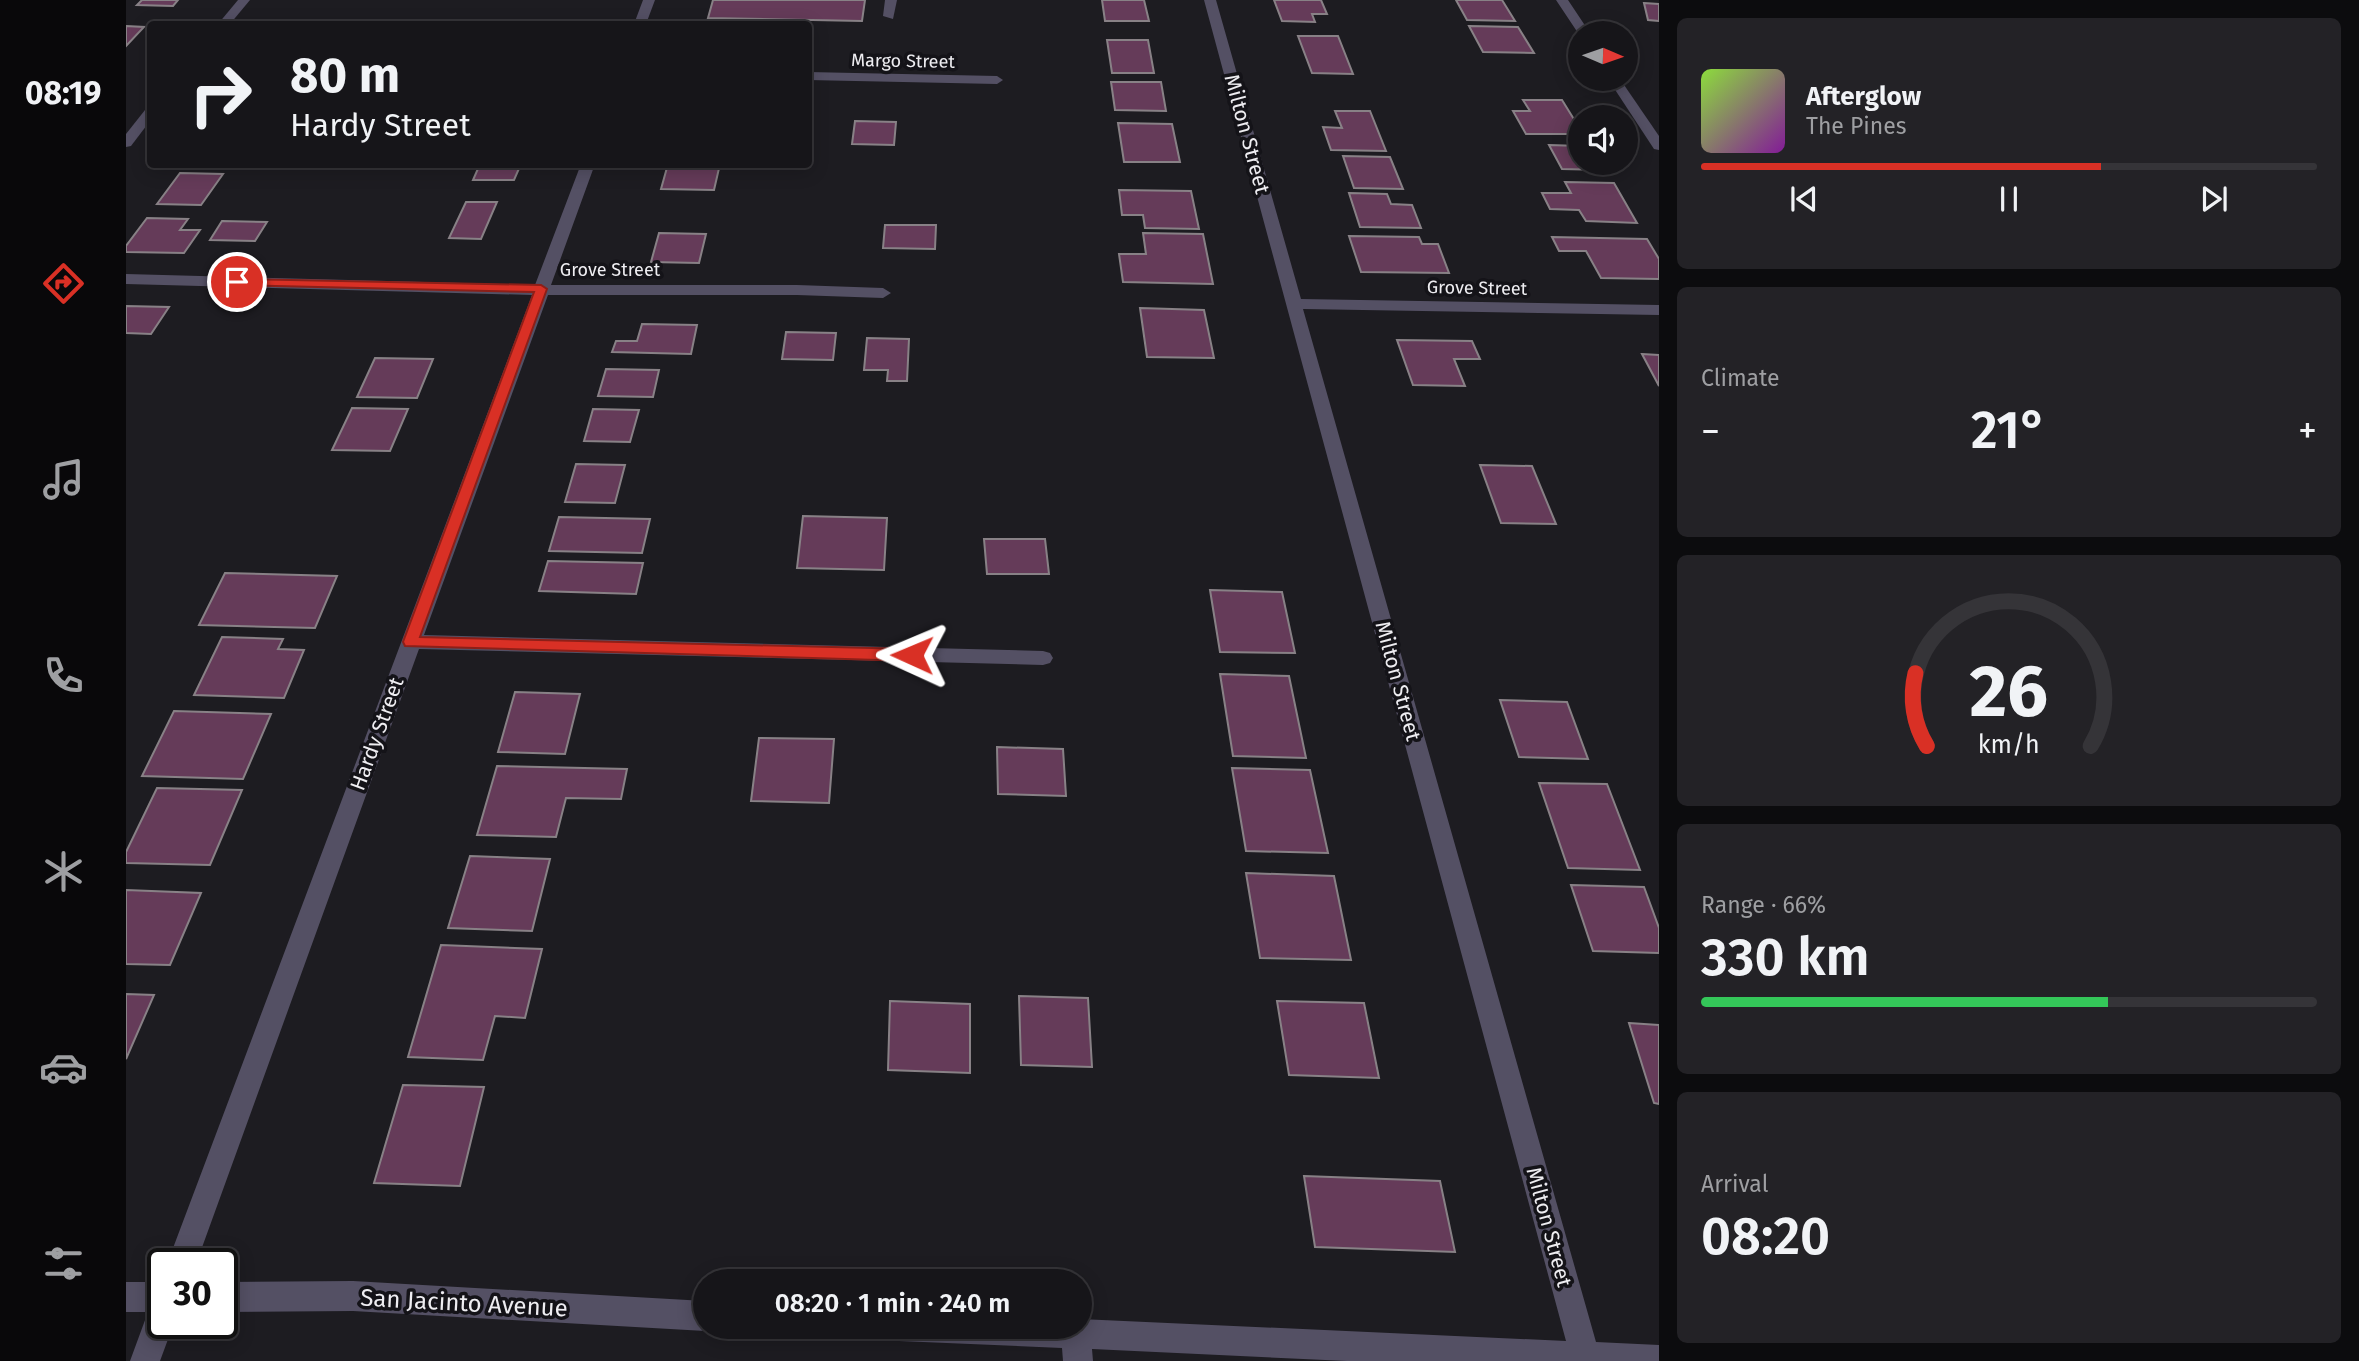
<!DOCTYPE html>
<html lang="en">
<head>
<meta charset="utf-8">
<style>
	body { margin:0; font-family:"Fira Sans",sans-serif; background:#232226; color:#f1f3f6; height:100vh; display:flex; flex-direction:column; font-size:26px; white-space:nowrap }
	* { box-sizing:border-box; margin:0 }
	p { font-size:23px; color:#9e9fa2 }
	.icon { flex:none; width:38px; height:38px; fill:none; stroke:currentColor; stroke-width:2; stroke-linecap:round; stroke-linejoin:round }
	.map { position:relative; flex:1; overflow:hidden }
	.details { display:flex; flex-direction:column; gap:18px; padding:18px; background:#0c0c0e; width:700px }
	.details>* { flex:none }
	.guide { position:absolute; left:21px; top:21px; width:665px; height:147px; border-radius:7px; box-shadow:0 4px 18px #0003,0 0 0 2px #353438; background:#161519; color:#f1f3f6; overflow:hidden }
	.needle { width:46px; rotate:92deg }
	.controls { position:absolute; left:1442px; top:21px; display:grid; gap:14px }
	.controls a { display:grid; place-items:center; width:70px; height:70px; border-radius:50%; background:#161519; box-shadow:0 4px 18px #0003,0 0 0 2px #353438; font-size:35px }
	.speed { position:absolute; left:21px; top:1248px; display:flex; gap:14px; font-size:35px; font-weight:700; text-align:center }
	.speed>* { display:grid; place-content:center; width:91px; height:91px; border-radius:50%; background:#161519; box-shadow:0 4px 18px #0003,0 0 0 2px #353438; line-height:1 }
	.speed .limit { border:4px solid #111; border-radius:10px; background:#fff; color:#111 }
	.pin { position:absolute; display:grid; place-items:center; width:60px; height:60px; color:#fff; margin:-30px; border:4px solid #fff; border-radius:50%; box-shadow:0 2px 7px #0007 }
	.me { position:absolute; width:77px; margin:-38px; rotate:271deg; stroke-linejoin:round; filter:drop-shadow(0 0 5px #0008) }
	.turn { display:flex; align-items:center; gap:24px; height:147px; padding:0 28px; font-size:32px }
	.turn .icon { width:91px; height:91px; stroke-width:2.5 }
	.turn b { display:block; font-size:49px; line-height:60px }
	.big { font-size:52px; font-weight:600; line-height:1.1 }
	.details .tile { flex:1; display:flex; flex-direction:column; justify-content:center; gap:10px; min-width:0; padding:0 24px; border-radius:10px; background:#232226 }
	.details .dial { align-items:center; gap:0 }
	.dial svg { height:182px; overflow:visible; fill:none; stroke:#353438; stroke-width:7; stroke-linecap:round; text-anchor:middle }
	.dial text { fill:#f1f3f6; stroke:none }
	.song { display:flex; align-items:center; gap:21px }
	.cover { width:84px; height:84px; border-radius:10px; background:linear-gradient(135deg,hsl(90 70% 55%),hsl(290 70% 35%)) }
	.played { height:7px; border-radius:4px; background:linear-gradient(90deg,#d93025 65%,#353438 65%) }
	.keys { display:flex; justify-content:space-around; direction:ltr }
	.heat { display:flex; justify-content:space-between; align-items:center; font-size:38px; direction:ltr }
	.charge { height:10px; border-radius:5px; background:linear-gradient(90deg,#34c759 66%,#353438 0) }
	.trip { position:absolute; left:567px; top:1269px; width:399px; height:70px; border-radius:35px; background:#161519; box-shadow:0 4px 18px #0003,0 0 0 2px #353438; font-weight:600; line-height:70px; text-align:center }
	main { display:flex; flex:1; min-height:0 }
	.dock { display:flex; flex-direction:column; width:126px; justify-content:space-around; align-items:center; background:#09080a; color:#9e9fa2 }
	.dock .icon { width:49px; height:49px }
	.dock .current { color:#d93025 }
	.dock b { font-size:32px; color:#f1f3f6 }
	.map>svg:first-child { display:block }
	.building { fill:#653b59; stroke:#888186; stroke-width:2 }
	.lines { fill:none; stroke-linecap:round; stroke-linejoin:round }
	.lane { fill:#545064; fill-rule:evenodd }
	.street { fill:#545064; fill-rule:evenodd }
	.route { fill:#d93025; stroke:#8d1f18; stroke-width:2 }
	.labels { text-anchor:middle; stroke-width:7; stroke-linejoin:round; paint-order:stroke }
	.far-street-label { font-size:18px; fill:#eeedf1; stroke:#141318 }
	.street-label { font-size:21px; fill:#eeedf1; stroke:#141318 }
	.near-street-label { font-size:24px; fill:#eeedf1; stroke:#141318 }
</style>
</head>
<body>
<main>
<nav class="dock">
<b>08:19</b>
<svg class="icon current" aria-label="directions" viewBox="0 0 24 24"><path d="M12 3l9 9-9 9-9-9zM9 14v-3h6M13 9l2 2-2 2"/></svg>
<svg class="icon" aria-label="music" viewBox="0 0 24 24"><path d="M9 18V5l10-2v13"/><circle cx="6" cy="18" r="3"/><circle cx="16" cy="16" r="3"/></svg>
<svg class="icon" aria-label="phone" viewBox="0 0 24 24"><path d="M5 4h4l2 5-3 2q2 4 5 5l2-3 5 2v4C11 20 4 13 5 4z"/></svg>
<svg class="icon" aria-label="climate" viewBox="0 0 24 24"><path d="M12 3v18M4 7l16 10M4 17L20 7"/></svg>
<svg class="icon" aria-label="car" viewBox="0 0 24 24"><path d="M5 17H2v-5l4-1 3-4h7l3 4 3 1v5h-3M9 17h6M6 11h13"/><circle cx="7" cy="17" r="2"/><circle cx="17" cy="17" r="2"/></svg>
<svg class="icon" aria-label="filters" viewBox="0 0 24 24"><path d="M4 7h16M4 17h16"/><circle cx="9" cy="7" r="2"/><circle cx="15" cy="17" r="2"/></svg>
</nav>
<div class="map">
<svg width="1533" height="1361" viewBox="0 0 1533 1361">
	<rect width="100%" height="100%" fill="#1d1c21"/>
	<g class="building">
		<polygon points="16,0 52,0 47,6 11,5"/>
		<polygon points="587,0 739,0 736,21 582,18"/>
		<polygon points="976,0 1018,0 1023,21 979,21"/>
		<polygon points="1148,0 1195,0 1201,14 1186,14 1189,22 1156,21"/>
		<polygon points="1330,0 1376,0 1389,21 1341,20"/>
		<polygon points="1518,3 1533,4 1533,21 1522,20"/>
		<polygon points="0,26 18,27 0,46"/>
		<polygon points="1343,26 1392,27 1408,53 1357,52"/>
		<polygon points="1172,36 1212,36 1227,74 1186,73"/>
		<polygon points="981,40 1022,40 1028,73 986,73"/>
		<polygon points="985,82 1035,82 1040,111 989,110"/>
		<polygon points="1397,100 1436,100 1454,129 1454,134 1400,134 1387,111 1404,111"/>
		<polygon points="1209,111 1244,111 1260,151 1205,150 1197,127 1216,128"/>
		<polygon points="729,121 770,122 768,145 726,144"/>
		<polygon points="992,123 1046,124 1054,162 998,162"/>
		<polygon points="1423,145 1454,146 1454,163 1474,163 1478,170 1436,169"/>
		<polygon points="1217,156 1264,157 1277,189 1228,188"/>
		<polygon points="354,164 395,164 388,180 347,180"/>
		<polygon points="542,164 594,164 588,190 535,189"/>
		<polygon points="54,173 97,174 75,205 31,204"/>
		<polygon points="1439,182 1488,183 1511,223 1460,221 1453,210 1424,209 1416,193 1445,193"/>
		<polygon points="993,190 1065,191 1073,229 1019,228 1017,215 996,215"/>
		<polygon points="1223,193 1261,194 1265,204 1286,205 1295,228 1234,227"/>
		<polygon points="340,202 371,202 355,239 323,238"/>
		<polygon points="21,218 62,219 54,230 74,230 58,253 0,252 0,246"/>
		<polygon points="96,221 141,222 129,241 84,240"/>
		<polygon points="759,225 810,225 809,249 757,248"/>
		<polygon points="533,233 580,234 573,263 525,262"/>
		<polygon points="1017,233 1077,234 1087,284 997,282 993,254 1020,254"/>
		<polygon points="1223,236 1293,237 1296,244 1312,244 1323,273 1235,272"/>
		<polygon points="1426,237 1521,239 1533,259 1533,279 1475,278 1460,251 1433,251"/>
		<polygon points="0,306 43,307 25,334 0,333"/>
		<polygon points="1014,308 1078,310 1088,358 1021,357"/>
		<polygon points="516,324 571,325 565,354 486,352 490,341 511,341"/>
		<polygon points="660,332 710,333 707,360 656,359"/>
		<polygon points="741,338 783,339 781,381 761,381 762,370 738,370"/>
		<polygon points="1271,340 1346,341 1354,359 1328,359 1339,386 1287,385"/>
		<polygon points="1516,354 1533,355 1533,386"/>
		<polygon points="249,358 307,359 291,398 231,397"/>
		<polygon points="480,369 533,370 527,397 472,396"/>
		<polygon points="226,408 282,409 264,451 206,450"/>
		<polygon points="467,409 513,410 504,442 458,441"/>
		<polygon points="450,464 499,465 489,503 439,502"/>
		<polygon points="1354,465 1406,466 1430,524 1375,523"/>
		<polygon points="677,516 761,518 758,570 671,568"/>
		<polygon points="433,517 524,519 516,553 423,551"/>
		<polygon points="858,539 919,539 923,574 861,574"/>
		<polygon points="422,561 517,563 510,594 413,591"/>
		<polygon points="99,573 211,576 189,628 73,625"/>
		<polygon points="1084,590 1156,592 1169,653 1094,652"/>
		<polygon points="96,637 157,639 152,649 178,650 158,698 68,695"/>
		<polygon points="1094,674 1163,676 1180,758 1107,756"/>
		<polygon points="389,692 454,694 439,754 372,752"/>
		<polygon points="1374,700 1441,702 1462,759 1393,757"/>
		<polygon points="48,711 145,714 117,779 16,776"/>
		<polygon points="633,738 708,739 703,803 625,801"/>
		<polygon points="871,747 937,749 940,796 872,794"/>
		<polygon points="371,766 501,769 495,799 440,798 430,837 351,835"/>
		<polygon points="1106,768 1184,770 1202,853 1120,851"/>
		<polygon points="1413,783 1481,784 1514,870 1442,868"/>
		<polygon points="31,788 116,790 84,865 0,863 0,852"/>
		<polygon points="344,856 424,859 406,931 322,928"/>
		<polygon points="1120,873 1208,876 1225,960 1134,958"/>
		<polygon points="1445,885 1518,887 1533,928 1533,953 1467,951"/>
		<polygon points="0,890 75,893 44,965 0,964"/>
		<polygon points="315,945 416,949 399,1018 369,1016 357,1060 282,1057"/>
		<polygon points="0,994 28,995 0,1059"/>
		<polygon points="893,996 962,998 966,1067 895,1065"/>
		<polygon points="764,1001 844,1004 844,1073 762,1070"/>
		<polygon points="1151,1001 1238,1003 1253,1078 1163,1075"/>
		<polygon points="1503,1023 1533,1025 1533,1104 1528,1103"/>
		<polygon points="277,1085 358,1087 334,1186 248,1183"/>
		<polygon points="1178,1176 1314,1181 1329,1252 1189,1247"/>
	</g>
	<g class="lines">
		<polygon class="lane" points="759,0 771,0 767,19 757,16"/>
		<g class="street">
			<polygon points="112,0 124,0 104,24 92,24"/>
			<polygon points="517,0 529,0 520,24 508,24"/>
			<polygon points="1078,0 1090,0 1175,299 1533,305 1533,315 1177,309 1470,1342 1533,1345 1533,1361 1221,1361 966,1349 967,1361 937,1361 936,1348 773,1341 763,1336 758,1326 954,1326 954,1319 1440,1341"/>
			<polygon points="1430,0 1442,0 1464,33 1454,33 1454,36"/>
			<polygon points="682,72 871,76 877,80 871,84 682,80"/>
			<polygon points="1482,79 1494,79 1533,136 1533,150 1528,149"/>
			<polygon points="24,109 24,121 5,146 0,147 0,134 19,110"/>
			<polygon points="455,164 469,164 425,285 671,285 757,288 765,293 757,298 671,295 422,295 298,635 917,651 924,653 927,658 924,663 917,665 293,649 70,1264 41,1264 406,295 0,284 0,274 409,285"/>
			<polygon points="227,1281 579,1301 579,1326 589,1326 579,1331 227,1311 96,1312 96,1282"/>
			<polygon points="0,1282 37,1282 37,1323 48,1323 34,1361 4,1361 22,1312 0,1312"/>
		</g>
	</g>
	<polygon class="route" points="111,279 415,285 421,289 294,637 786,649 794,655 786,661 279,646 277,642 408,292 106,285 106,280"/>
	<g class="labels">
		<g class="far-street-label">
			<text transform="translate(777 61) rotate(1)" y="6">Margo Street</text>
			<text x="484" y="276">Grove Street</text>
			<text transform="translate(1351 288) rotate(1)" y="6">Grove Street</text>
		</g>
		<g class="street-label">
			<text transform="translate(1121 134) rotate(75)" y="7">Milton Street</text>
			<text transform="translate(1272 681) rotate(75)" y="7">Milton Street</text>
			<text transform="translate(251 734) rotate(-70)" y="7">Hardy Street</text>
			<text transform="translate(1423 1227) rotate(75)" y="7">Milton Street</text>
		</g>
		<g class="near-street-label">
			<text transform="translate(338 1303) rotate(3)" y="8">San Jacinto Avenue</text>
		</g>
	</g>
</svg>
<div class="controls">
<a><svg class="needle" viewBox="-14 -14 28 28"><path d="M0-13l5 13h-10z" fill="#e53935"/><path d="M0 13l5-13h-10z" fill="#9e9fa2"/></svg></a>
<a><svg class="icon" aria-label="sound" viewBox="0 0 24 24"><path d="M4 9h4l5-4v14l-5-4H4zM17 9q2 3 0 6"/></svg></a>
</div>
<div class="speed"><div class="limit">30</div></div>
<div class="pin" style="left:111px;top:282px;background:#d93025"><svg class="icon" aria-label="arrive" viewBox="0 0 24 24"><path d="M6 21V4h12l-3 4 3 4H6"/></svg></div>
<svg class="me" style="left:786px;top:655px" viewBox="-20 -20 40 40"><path d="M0-17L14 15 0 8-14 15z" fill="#d93025" stroke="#fff" stroke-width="4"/></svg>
<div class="trip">08:20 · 1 min · 240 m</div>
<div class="guide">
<div class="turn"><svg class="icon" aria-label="right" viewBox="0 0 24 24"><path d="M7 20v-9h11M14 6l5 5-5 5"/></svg><div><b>80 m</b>Hardy Street</div></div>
</div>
</div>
<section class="details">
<div class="tile">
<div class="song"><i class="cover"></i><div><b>Afterglow</b><p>The Pines</p></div></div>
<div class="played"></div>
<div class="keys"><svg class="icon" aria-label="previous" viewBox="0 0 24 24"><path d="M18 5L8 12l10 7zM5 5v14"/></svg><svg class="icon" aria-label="pause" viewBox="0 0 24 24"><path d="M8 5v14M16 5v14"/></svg><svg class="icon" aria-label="next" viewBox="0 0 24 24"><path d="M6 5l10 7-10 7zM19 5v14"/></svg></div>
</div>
<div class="tile"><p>Climate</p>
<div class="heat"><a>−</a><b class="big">21°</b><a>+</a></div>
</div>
<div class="tile dial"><svg viewBox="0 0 100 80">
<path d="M14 69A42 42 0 1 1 86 69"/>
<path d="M14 69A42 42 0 0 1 9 37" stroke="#d93025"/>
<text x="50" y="56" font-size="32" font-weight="700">26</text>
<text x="50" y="72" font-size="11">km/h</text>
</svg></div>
<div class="tile"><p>Range · 66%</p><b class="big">330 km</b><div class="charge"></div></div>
<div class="tile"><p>Arrival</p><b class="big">08:20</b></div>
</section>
</main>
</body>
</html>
